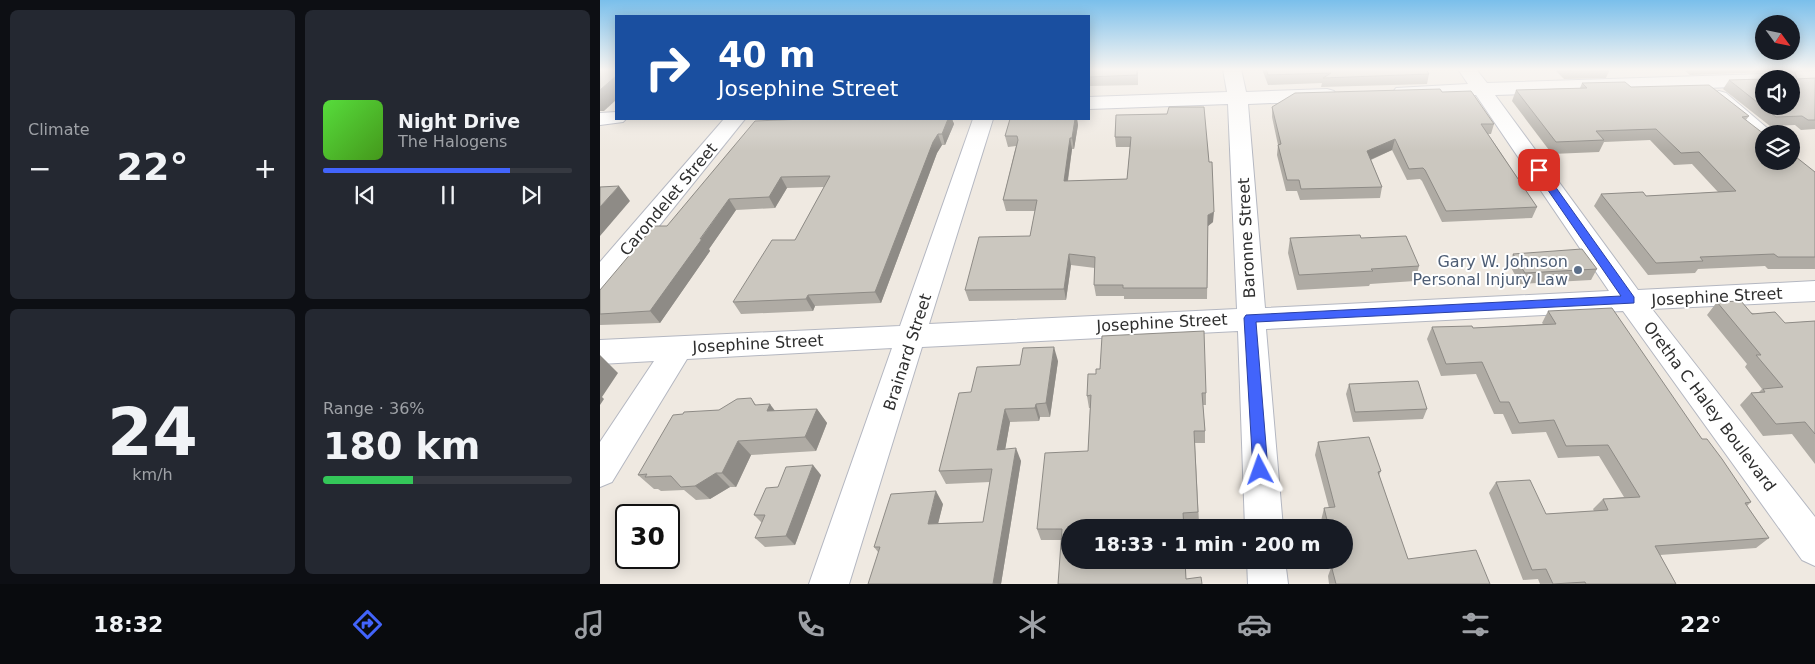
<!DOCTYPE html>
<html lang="en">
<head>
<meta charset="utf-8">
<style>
	body { margin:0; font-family:"DejaVu Sans",sans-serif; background:#242831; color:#f1f3f6; height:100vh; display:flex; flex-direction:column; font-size:19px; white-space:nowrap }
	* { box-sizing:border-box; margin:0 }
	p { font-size:16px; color:#9ea1a6 }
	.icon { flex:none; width:28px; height:28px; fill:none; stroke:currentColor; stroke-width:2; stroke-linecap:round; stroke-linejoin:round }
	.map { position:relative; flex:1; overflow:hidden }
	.drawer { display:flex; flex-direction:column; gap:10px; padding:10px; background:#0d0f14; width:600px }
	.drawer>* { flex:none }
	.guide { position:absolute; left:15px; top:15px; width:475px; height:105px; border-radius:0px; box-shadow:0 2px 12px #0003; background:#1a4fa0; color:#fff; overflow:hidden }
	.needle { width:32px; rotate:123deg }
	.buttons { position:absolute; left:1155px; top:15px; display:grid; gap:10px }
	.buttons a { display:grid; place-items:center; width:45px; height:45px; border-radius:50%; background:#171b24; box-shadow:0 2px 12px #0003; font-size:25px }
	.speed { position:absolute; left:15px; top:504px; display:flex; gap:10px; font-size:25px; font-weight:700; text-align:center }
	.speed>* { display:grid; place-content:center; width:65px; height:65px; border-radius:50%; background:#171b24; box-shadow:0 2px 12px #0003; line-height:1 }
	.speed .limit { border:2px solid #111; border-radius:8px; background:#fff; color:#111 }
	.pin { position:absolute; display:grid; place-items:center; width:42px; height:42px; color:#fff; margin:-21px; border-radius:10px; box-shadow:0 2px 8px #0006 }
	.me { position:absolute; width:55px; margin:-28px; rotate:356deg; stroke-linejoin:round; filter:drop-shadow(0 0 4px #0008) }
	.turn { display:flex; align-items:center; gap:18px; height:105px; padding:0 20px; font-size:22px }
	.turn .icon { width:65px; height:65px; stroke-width:2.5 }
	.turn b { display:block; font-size:35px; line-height:42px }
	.big { font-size:38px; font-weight:600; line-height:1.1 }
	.drawer .card { flex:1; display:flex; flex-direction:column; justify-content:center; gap:8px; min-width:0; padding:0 18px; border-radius:8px; background:#242831 }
	.drawer .dial { align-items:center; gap:0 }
	.dial b { font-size:65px; line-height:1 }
	.song { display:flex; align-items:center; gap:15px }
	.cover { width:60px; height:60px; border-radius:8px; background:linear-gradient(135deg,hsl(110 70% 55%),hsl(100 70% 35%)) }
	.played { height:5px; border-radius:2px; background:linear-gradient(90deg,#4264fb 75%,#363941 75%) }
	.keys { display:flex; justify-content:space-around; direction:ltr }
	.heat { display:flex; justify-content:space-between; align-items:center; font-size:28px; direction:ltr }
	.charge { height:8px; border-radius:4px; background:linear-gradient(90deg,#34c759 36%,#363941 0) }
	.drawer .tiles { flex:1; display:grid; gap:10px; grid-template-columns:repeat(2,1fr) }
	.trip { position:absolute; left:461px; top:519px; width:292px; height:50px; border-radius:25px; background:#171b24; box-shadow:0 2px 12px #0003; font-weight:600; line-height:50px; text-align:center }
	.dock { display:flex; height:80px; justify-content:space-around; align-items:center; background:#090b0e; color:#9ea1a6 }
	.dock .icon { width:35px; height:35px }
	.dock .active { color:#4264fb }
	.dock b { font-size:22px; color:#f1f3f6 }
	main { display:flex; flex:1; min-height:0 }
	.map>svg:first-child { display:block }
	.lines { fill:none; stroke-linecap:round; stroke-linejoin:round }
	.minor-casing { stroke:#b4b7c1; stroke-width:2 }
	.minor { fill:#fff; fill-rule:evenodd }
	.wall { fill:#afaba4 }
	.shaded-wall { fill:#8e8b86 }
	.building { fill:#cbc7bf; stroke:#8e8b86 }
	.route { fill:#4264fb; stroke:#2b41a3 }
	.service-dot { fill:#5c6f8a; stroke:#fff; stroke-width:2 }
	.labels { text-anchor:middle; stroke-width:4; stroke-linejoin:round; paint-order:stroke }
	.street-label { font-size:16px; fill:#2e2e2e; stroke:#fff }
	.service-label { font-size:16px; fill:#4e5e75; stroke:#fff; text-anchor:end }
</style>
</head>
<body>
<main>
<section class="drawer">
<div class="tiles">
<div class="card"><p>Climate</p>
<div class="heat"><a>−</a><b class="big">22°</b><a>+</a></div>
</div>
<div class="card">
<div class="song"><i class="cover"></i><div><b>Night Drive</b><p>The Halogens</p></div></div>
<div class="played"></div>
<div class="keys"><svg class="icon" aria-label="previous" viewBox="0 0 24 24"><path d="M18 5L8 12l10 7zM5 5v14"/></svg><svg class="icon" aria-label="pause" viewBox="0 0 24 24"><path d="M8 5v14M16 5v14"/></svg><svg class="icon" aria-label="next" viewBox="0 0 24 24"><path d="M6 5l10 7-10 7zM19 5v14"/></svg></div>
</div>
<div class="card dial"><b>24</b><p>km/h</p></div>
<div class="card"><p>Range · 36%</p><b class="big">180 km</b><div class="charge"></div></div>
</div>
</section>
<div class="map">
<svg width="1215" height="584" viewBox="0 0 1215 584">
	<rect width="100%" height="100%" fill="#efe9e1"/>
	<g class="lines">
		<g class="minor-casing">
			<g id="minor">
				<polygon points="623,69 641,69 646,92 727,89 734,91 737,95 734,99 727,101 648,104 665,308 1009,291 876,95 803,98 796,96 793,92 796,88 868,84 858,69 876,69 887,83 1164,74 1171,76 1173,79 1164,79 1164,86 895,95 1038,290 1215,281 1215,301 1052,309 1215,517 1215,566 1202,560 1023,311 666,329 683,528 645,528 638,331 322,347 249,584 209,584 292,348 87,359 12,482 0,487 0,442 54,361 0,364 0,340 300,326 373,119 393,119 329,324 637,309 628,104 489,109 489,97 627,92"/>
				<polygon points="1119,91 1126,93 1174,134 1164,134 1164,140 1157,138 1112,101 1109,97 1112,93"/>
				<polygon points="16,112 16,119 26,119 23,122 0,125 0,113"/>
				<polygon points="124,119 145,119 10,287 0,289 0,262"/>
				<polygon points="647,560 685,560 688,584 648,584"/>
			</g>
		</g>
		<use href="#minor" class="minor"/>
	</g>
	<g class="wall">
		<polygon points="489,69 538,69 538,85 489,86"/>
		<polygon points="662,69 826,69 829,74 827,84 721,87 722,83 668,85"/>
		<polygon points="954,69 1010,69 1006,78 964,79"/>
		<polygon points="1083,69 1215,69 1215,71 1195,72 1197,79 1215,78 1215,129 1201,130 1195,125 1170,126 1123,89 1129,80 1167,79 1170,74 1164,72 1090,75"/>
		<polygon points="982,83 1031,87 1149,116 1146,120 1164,161 1215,172 1215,269 1168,269 1165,266 1098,269 1095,273 1048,275 994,206 1001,194 1046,196 1118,192 1092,164 1074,165 1050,140 1004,142 999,152 952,154 912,101 916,90 980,88"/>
		<polygon points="842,92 894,124 891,134 888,134 937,207 932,218 842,222 822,181 820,179 807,180 792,150 771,160 782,187 780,198 700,200 697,191 686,191 677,155 678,145 672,117 672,107"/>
		<polygon points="516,115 613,222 608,226 607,299 524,299 524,296 496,296 494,285 495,268 471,265 466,300 369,301 365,290 430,236 435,211 406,211 403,200 416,146 408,147 405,136 410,119 477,119 478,125 474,149 472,149 468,181 527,179 530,147 516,147 515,137"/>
		<polygon points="206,119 352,119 354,124 345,145 342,145 337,153 281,303 215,306 213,311 141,314 133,302 195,240 224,187 187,188 175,208 136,210 109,249 110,251 60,323 0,325 0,290 67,226"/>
		<polygon points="690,238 761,238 819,266 815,281 770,284 769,286 697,290 688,253"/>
		<polygon points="913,254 997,269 991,280 920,284 909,264"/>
		<polygon points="1117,302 1185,323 1215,321 1215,464 1192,434 1163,436 1140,405 1151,393 1159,392 1162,389 1145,367 1147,364 1107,315"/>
		<polygon points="948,311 1102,439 1151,502 1147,506 1169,538 1156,548 1060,555 1076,584 940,584 938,579 923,580 889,493 896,482 946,514 994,511 993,509 1003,499 1024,497 999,456 958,458 946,432 912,434 903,414 894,414 876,374 841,376 827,339 832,327 873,328 943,324 942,323"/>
		<polygon points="458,361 450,417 440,417 439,421 410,422 405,449 421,461 401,584 278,552 274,547 343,504 338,523 383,522 390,482 346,484 339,471 371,392 420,365"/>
		<polygon points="749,384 827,409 823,419 753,422 746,394"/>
		<polygon points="606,393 606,405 603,405 605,431 605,443 595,443 599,523 584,524 586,579 602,584 461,540 441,540 437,529 488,451 490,408 489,408 487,396"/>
		<polygon points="151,398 156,405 175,411 217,409 227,423 216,451 151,455 136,487 130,487 110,499 96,500 84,490 61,491 58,489 54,489 38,475 83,414 119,410"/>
		<polygon points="718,442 781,471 779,475 808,559 890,584 729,584 728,576 732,565 731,560 745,560 745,528 723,528 721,521 724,508 729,508 715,455"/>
		<polygon points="221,475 195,545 165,547 155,538 162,523 154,515 178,487"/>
	</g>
	<g class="shaded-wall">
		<polygon points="16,69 16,100 4,111 0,111 0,90"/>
		<polygon points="1187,69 1193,69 1191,72 1181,77"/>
		<polygon points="348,119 352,119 354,124 345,145 342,134"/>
		<polygon points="475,119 477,119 478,125 474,149 472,138"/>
		<polygon points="338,134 342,145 337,153 281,303 275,292 333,142"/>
		<polygon points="470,138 472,149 466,192 464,181"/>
		<polygon points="795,139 792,150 765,162 767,151"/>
		<polygon points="181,177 187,188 175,208 169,197"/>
		<polygon points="19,186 30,201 0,236 0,207"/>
		<polygon points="129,199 136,210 109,249 110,251 60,323 50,311"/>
		<polygon points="614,212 613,222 608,226 607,299 608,215"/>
		<polygon points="469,254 471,265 466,300 464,289"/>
		<polygon points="208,295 215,306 213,311 206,299"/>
		<polygon points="454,347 458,361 450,417 446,403"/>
		<polygon points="0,355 18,373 2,397 4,399 0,405"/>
		<polygon points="170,404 181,419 167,411"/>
		<polygon points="436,404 440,417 439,421 435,408"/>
		<polygon points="217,409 227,423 216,451 205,437"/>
		<polygon points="405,409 410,422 403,462 397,450"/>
		<polygon points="138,441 151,455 136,487 122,473"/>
		<polygon points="416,448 421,461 401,584 393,584"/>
		<polygon points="213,465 221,475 195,545 186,536"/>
		<polygon points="116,473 130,487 110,499 95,486"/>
		<polygon points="336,491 343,504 335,536 328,524"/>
	</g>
	<g class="building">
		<polygon points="0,69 16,69 16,76 0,90"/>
		<polygon points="489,69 537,69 537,75 489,77"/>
		<polygon points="666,69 826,69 829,74 723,78 731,73 668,75"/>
		<polygon points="967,69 996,69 968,70"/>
		<polygon points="1179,69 1187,69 1188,72 1195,72 1197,79 1215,78 1215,120 1208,120 1202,116 1176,117 1129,80 1164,79 1164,106 1191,106 1191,79 1166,79 1170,79 1172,72 1180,71"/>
		<polygon points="1025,82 1031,87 1109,85 1149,116 1142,117 1164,134 1164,161 1191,161 1191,156 1196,157 1215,172 1215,257 1178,257 1174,254 1100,257 1103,261 1056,263 1001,194 1043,192 1046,196 1136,191 1099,152 1081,153 1056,129 996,131 1004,140 956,142 916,90 987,88 982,83"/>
		<polygon points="840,89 842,92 871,91 894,124 881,124 937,207 846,211 825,170 823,168 809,169 795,139 767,151 782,187 701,189 699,180 687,180 678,145 681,144 672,107 695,93"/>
		<polygon points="569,107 604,107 609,162 612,162 614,212 608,215 607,288 523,288 523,285 494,285 495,257 469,254 464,289 365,290 379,237 430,236 437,200 403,200 418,140 417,136 405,136 410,119 475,119 472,138 470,138 464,181 527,179 531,137 515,137 516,115 567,114"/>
		<polygon points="205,119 348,119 342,134 338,134 333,142 275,292 208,295 206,299 133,302 172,240 195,240 230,176 181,177 169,197 129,199 100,239 102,239 50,311 0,314 0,290 54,226 67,226 155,121"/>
		<polygon points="19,186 0,207 0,187"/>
		<polygon points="760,235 761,238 806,236 819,266 771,269 773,271 699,275 690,238"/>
		<polygon points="982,249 997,269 925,273 913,254"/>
		<polygon points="1141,301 1152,314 1175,312 1185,323 1215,321 1215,434 1205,422 1176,424 1151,393 1165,392 1163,389 1183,387 1156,355 1161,355 1117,302"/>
		<polygon points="1012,308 1102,439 1107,439 1122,459 1151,502 1145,503 1169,538 1055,546 1076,584 986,584 985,582 953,584 946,569 932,570 896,482 930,480 946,514 1008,510 1003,499 1040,497 1008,445 966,446 954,420 919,423 909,402 900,402 882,362 846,364 832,327 872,326 873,328 956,324 948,311"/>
		<polygon points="604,331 606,393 602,393 605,431 594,431 598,512 583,513 584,528 470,528 470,560 585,560 586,579 601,577 602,584 458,584 462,529 437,529 445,453 488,451 491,395 487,396 488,374 496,374 496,369 500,369 502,336"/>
		<polygon points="454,347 446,403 436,404 435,408 405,409 397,450 416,448 393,584 268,584 280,547 274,547 291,494 336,491 328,524 383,522 392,469 339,471 359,393 371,392 377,367 420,365 423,348"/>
		<polygon points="818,381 827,409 755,412 749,384"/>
		<polygon points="151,398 155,405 170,404 167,411 217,409 205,437 138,441 122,473 116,473 95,486 81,487 71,476 45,477 47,474 38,475 73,415 83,414 84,412 119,410 137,399"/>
		<polygon points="769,437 781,471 778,472 808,559 876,550 890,584 736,584 731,565 738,564 737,560 745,560 745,528 729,528 724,508 735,507 718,442"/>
		<polygon points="213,465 186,536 155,538 165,515 154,515 166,488 178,487 186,467"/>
	</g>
	<linearGradient id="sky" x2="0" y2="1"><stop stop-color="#7abfeb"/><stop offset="0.46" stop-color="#f8f5f2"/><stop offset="1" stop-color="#f8f5f2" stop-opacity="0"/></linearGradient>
	<rect width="1215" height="151" fill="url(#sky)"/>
	<polygon class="route" points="935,168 942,168 1034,297 1034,303 656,322 668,470 665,475 660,477 655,475 653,470 644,318 646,315 1021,296 934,170"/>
	<circle class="service-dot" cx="978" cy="270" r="5"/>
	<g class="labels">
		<g class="street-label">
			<text transform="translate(68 199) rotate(-50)" y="6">Carondelet Street</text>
			<text transform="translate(646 238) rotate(-93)" y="6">Baronne Street</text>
			<text transform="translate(1117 296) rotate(-3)" y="6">Josephine Street</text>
			<text transform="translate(562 322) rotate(-3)" y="6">Josephine Street</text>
			<text transform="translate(158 343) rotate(-3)" y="6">Josephine Street</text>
			<text transform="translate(307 352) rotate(-72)" y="6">Brainard Street</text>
			<text transform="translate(1110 406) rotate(53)" y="6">Oretha C Haley Boulevard</text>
		</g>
		<g class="service-label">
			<text x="968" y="267">Gary W. Johnson<tspan x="968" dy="18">Personal Injury Law</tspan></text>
		</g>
	</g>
</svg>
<div class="buttons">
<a><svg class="needle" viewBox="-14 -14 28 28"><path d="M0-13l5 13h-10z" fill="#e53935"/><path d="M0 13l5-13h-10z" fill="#9ea1a6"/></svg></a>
<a><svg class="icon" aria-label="sound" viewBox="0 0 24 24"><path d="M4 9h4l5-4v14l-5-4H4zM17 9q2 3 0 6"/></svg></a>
<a><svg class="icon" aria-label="layers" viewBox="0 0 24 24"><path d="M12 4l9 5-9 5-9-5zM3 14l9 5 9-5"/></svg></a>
</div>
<div class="speed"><div class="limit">30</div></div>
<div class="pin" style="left:939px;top:170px;background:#d93025"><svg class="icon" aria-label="arrive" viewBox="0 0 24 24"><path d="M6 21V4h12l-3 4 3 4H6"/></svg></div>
<svg class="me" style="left:660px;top:470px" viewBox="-20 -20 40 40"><path d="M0-17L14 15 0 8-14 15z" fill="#4264fb" stroke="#fff" stroke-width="4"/></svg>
<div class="trip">18:33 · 1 min · 200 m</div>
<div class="guide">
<div class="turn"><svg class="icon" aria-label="right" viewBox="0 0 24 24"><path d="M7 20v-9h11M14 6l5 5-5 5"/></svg><div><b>40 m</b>Josephine Street</div></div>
</div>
</div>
</main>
<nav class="dock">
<b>18:32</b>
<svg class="icon active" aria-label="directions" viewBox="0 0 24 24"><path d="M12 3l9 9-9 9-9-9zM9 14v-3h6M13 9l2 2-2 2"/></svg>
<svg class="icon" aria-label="music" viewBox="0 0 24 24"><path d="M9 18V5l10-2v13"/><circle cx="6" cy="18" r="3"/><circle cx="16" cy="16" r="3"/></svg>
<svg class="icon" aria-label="phone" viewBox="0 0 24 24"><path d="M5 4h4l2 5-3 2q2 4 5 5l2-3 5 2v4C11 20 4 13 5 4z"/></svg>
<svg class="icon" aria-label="climate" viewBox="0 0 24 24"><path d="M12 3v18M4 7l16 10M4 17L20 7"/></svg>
<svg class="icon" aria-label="car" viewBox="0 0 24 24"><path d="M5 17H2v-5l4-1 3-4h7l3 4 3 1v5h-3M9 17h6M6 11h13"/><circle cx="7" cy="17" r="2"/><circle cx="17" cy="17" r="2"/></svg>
<svg class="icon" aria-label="filters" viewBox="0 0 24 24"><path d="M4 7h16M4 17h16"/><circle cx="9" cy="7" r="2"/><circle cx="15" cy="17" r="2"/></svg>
<b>22°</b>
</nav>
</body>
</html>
